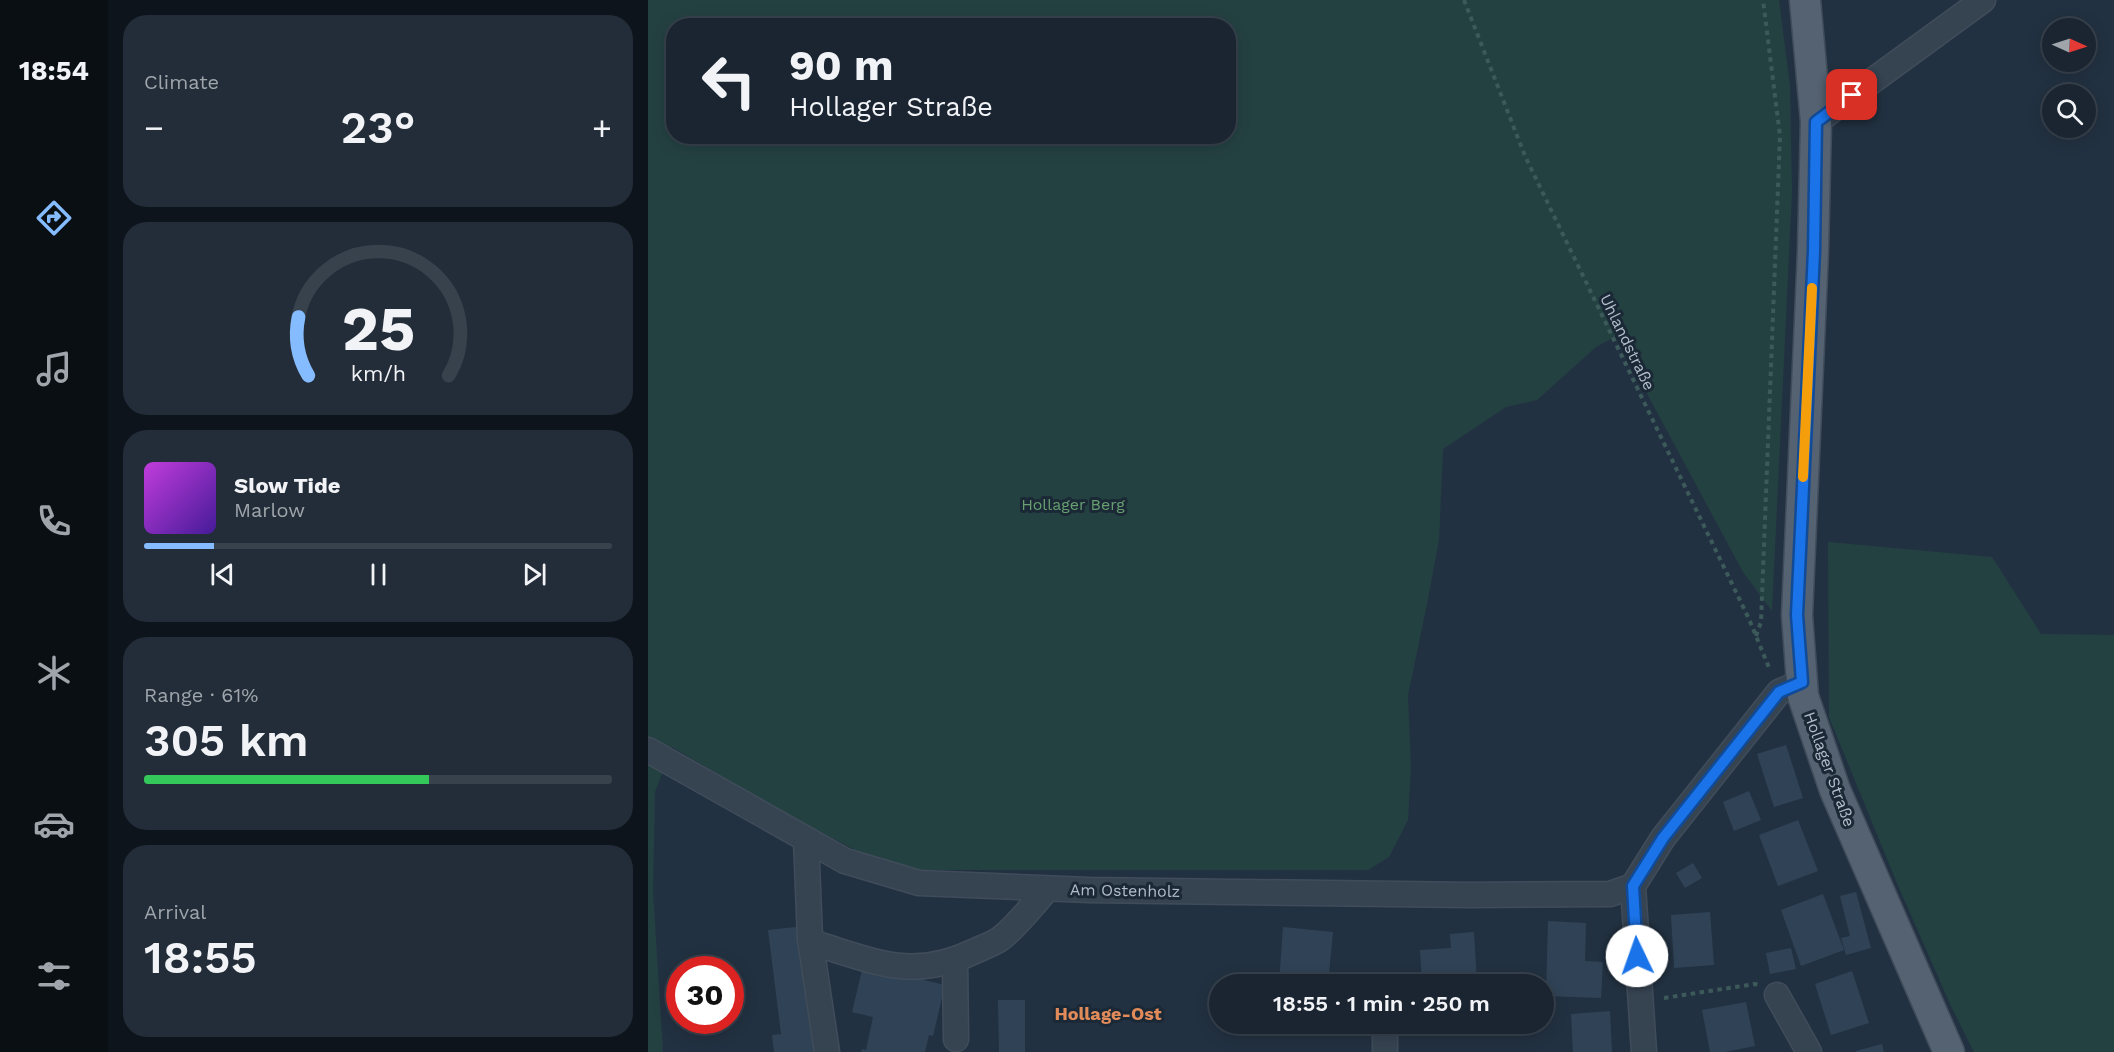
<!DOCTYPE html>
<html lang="en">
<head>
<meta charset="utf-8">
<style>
	body { margin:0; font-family:"Work Sans",sans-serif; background:#232d39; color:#f1f3f6; height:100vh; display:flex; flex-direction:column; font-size:22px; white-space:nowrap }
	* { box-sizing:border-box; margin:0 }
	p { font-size:20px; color:#9fa5ab }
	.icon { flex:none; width:33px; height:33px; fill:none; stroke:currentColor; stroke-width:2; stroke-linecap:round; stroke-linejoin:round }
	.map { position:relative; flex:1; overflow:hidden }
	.panel { display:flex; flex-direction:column; gap:15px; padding:15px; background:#0e141b; width:540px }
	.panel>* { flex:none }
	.top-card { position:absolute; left:18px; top:18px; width:570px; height:126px; border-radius:24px; box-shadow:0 3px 15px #0003,0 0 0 2px #38424d; background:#1a2531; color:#f1f3f6; overflow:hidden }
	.needle { width:39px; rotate:93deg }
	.controls { position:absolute; left:1394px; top:18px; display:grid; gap:12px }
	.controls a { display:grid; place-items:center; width:54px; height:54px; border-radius:50%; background:#1a2531; box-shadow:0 3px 15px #0003,0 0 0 2px #38424d; font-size:30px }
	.speed { position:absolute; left:18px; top:956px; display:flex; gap:12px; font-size:30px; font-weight:700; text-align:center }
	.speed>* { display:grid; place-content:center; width:78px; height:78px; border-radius:50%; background:#1a2531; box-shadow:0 3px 15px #0003,0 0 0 2px #38424d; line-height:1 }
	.speed .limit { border:9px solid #d22; background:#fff; color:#111 }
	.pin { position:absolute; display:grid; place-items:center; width:51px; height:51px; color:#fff; margin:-26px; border-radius:12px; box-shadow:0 3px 9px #0006 }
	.me { position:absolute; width:66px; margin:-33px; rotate:357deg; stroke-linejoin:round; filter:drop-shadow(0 0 4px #0008) }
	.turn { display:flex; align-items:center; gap:21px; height:126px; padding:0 24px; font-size:27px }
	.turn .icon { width:78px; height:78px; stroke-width:2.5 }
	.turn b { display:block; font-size:42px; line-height:51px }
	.big { font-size:45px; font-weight:600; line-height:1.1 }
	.panel .widget { flex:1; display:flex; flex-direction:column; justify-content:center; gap:9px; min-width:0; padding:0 21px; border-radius:24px; background:#232d39 }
	.panel .dial { align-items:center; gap:0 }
	.dial svg { height:156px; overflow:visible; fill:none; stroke:#38424d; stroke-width:7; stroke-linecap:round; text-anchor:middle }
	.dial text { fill:#f1f3f6; stroke:none }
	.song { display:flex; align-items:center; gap:18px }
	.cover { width:72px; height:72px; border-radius:9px; background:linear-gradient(135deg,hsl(290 70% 55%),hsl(260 70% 35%)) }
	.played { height:6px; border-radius:3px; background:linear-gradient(90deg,#84bcff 15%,#38424d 15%) }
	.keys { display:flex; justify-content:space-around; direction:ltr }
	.heat { display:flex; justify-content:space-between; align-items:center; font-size:33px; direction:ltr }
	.charge { height:9px; border-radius:4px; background:linear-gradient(90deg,#34c759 61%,#38424d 0) }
	.trip { position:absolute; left:561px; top:974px; width:345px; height:60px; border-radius:30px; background:#1a2531; box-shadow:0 3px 15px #0003,0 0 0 2px #38424d; font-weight:600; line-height:60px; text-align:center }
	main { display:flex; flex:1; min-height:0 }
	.menu { display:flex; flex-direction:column; width:108px; justify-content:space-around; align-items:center; background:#0a0f14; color:#9fa5ab }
	.menu .icon { width:42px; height:42px }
	.menu .on { color:#84bcff }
	.menu b { font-size:27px; color:#f1f3f6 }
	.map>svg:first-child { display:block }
	.green { fill:#244142; fill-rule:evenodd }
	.building { fill:#304356 }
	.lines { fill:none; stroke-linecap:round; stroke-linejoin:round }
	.minor-casing { stroke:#404c5a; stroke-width:27 }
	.major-casing { stroke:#404c5a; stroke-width:33 }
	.path { stroke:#3d5a5a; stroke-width:4; stroke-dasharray:4.5 4.5; stroke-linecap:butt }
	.minor { stroke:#364351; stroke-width:24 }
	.major { stroke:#546271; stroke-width:30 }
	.route-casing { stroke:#114b97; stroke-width:15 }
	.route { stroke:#1a73e8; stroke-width:10 }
	.slow { stroke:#f59e0b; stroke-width:10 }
	.labels { text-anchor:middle; stroke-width:6; stroke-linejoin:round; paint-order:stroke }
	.street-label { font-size:16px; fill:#b3becb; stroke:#1b2836 }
	.park-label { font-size:16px; fill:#679f70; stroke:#1b2836 }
	.neighbourhood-label { font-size:18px; font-weight:bold; fill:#e08b59; stroke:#1b2836 }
</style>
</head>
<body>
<main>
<nav class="menu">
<b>18:54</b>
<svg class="icon on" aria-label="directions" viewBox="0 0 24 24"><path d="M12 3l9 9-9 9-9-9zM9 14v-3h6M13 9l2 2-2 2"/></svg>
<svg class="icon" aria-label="music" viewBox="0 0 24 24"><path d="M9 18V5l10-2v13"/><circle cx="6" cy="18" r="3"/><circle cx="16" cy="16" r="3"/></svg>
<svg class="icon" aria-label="phone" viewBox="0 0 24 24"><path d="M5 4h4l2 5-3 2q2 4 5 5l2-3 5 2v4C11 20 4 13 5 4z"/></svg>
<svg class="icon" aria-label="climate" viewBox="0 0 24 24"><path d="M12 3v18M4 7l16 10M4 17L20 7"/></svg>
<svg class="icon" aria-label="car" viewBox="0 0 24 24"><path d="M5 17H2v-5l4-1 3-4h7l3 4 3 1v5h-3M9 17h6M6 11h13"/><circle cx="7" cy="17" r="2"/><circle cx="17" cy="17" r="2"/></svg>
<svg class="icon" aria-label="filters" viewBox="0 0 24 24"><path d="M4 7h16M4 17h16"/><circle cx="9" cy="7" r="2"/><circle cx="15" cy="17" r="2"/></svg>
</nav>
<section class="panel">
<div class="widget"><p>Climate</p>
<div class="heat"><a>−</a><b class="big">23°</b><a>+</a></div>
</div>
<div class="widget dial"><svg viewBox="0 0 100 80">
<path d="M14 69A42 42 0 1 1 86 69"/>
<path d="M14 69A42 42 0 0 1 9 39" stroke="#84bcff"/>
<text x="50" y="56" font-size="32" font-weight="700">25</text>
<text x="50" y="72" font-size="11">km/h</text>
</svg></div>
<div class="widget">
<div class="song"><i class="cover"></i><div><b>Slow Tide</b><p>Marlow</p></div></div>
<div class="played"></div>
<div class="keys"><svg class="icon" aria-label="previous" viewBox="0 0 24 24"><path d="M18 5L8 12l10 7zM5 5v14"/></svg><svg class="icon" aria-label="pause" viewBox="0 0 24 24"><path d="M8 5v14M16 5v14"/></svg><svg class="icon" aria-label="next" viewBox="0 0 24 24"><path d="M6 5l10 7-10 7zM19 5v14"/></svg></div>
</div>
<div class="widget"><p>Range · 61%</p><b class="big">305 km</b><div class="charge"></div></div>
<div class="widget"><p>Arrival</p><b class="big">18:55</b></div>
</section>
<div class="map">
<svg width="1466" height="1052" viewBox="0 0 1466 1052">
	<rect width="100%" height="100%" fill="#223141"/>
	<g class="green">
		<path d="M0,0H1131L1142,86L1144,192L1124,611L1095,572L968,336L948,347L889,400L858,407L795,449L791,540L779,604L760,695L763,768L760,820L741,857L720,870H270L209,851L132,811L24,747L7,792L5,891L15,1052H0ZM26,26H580V136H26Z"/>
		<polygon points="1180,542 1344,557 1393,634 1466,635 1466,1052 1326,1052 1303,1006 1251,888 1181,717"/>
	</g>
	<g class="building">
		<polygon points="1138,745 1155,798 1126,807 1109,754"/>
		<polygon points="1101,791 1113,820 1086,831 1075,802"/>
		<polygon points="1150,820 1170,871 1130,886 1111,835"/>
		<polygon points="1045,863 1054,878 1037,888 1028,873"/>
		<polygon points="1208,892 1223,948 1198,955 1193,938 1202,936 1192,896"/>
		<polygon points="1175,894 1196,950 1153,966 1133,910"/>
		<polygon points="1062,912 1066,965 1026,968 1023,915"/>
		<polygon points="900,921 938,923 937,961 955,962 953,998 898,996"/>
		<polygon points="157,926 173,1052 126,1052 124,1035 133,1034 120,930"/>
		<polygon points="635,927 685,932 680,984 631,984"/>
		<polygon points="826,932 829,984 774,984 772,950 803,948 802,934"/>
		<polygon points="1143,948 1148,969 1122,974 1118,953"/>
		<polygon points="215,966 297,985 285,1036 281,1035 277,1052 213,1052 214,1049 218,1050 225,1017 204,1012"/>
		<polygon points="1204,971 1221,1023 1183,1035 1167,984"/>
		<polygon points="350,1000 377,1000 377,1052 351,1052"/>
		<polygon points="1098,1002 1107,1046 1077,1052 1062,1052 1054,1010"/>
		<polygon points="962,1011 964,1052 925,1052 923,1014"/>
		<polygon points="1234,1044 1236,1052 1208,1052 1208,1051"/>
	</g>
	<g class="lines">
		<g class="minor-casing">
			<g id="minor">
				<polyline points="1168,122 1335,0"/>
				<polyline points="0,750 197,861 271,883 441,890 822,895 962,894 985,886"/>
				<path d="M158,839L162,939L172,945C231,963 267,980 327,951C335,947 345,944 352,939C366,929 387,903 399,889"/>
				<polyline points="162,939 179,1052"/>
				<polyline points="307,960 308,1039"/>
				<polyline points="1129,995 1161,1052"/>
				<polyline points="737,1023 737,1052"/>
				<polyline points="996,1052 985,886 1015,838 1131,692 1154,682"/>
			</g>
		</g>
		<g class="major-casing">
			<polyline id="major" points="1157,0 1168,122 1165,251 1149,615 1155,696 1187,790 1301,1052"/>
		</g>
		<g class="path">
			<polyline points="816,0 877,156 1101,619 1122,670"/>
			<polyline points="1108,636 1113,622 1132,136 1115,0"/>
			<polyline points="1016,998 1107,984 1110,985"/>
		</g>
		<use href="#minor" class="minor"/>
		<use href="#major" class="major"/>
	</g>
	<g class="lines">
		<g class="route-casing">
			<polyline id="route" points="989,956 985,886 1015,838 1131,692 1154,682 1149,615 1166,251 1168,122 1204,95"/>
		</g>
		<use href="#route" class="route"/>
		<polyline class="slow" points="1155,477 1164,288"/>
	</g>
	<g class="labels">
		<g class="street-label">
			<text transform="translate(980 342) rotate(64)" y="6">Uhlandstraße</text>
			<text transform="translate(1182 769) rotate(70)" y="6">Hollager Straße</text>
			<text transform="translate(477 890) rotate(1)" y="6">Am Ostenholz</text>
		</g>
		<g class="park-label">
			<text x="425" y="510">Hollager Berg</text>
		</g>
		<g class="neighbourhood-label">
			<text x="460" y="1020">Hollage-Ost</text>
		</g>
	</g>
</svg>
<div class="controls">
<a><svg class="needle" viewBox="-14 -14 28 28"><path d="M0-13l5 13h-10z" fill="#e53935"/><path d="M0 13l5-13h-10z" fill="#9fa5ab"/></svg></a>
<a><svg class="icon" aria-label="search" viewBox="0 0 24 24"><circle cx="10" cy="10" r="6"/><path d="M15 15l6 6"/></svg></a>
</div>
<div class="speed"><div class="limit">30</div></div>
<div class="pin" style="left:1204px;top:95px;background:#d93025"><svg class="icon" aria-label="arrive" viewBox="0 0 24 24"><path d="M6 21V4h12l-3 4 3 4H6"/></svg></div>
<svg class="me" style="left:989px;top:956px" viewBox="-20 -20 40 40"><circle r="19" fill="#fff"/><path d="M0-13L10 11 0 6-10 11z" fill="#1a73e8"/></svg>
<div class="trip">18:55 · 1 min · 250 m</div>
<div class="top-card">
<div class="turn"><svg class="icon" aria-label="left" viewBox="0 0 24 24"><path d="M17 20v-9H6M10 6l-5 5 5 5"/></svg><div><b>90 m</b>Hollager Straße</div></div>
</div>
</div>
</main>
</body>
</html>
